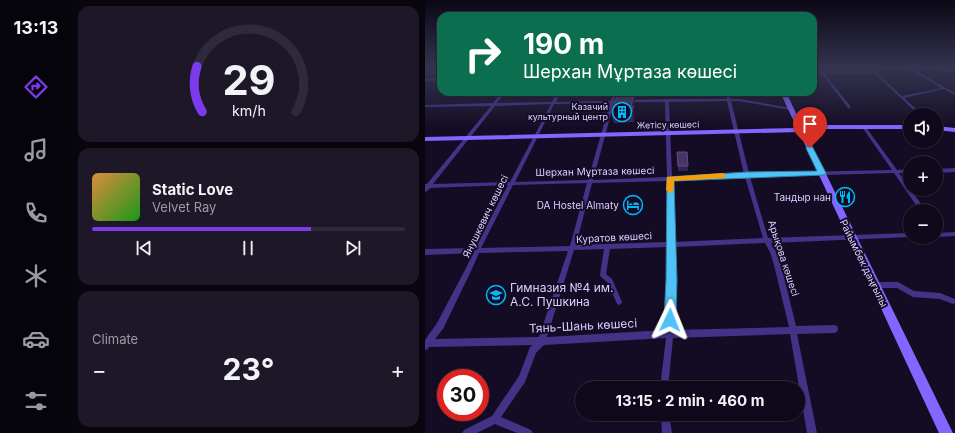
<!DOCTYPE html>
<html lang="en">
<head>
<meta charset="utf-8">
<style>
	body { margin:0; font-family:Inter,sans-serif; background:#1d1728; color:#f1f3f6; height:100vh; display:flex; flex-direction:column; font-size:15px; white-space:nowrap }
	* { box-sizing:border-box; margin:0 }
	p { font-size:13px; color:#9b9aa3 }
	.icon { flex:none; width:22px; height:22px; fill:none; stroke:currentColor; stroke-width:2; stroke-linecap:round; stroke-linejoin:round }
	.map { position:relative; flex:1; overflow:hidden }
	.details { display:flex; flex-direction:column; gap:6px; padding:6px; background:#08050f; width:353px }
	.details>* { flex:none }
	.banner { position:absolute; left:12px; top:12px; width:380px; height:84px; border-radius:12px; box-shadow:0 1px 3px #0004,0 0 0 1px #2f2a3a; background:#0b6e4f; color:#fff; overflow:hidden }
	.buttons { position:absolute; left:478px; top:108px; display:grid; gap:8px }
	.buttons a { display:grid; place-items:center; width:40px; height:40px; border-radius:50%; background:#0f091b; box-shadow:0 1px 3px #0004,0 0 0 1px #2f2a3a; font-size:20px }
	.speed { position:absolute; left:12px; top:369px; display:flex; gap:8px; font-size:20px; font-weight:700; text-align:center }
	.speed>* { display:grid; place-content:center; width:52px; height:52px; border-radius:50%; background:#0f091b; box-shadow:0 1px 3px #0004,0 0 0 1px #2f2a3a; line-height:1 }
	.speed .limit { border:6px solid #d22; background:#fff; color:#111 }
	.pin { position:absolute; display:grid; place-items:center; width:34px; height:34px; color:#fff; margin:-41px -17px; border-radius:50% 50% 50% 0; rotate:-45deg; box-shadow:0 0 4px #0007 }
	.pin .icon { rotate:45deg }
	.me { position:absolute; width:44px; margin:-22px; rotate:2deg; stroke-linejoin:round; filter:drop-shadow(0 0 3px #0008) }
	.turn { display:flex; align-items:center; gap:14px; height:84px; padding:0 20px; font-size:18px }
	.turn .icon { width:52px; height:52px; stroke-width:2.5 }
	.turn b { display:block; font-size:28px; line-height:34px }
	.big { font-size:30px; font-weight:700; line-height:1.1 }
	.details .widget { flex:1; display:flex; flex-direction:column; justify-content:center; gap:6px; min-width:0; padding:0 14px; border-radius:12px; background:#1d1728 }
	.details .dial { align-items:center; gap:0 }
	.dial svg { height:104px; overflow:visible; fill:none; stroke:#2f2a3a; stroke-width:7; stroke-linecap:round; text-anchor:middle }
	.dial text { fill:#f1f3f6; stroke:none }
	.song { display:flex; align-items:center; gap:12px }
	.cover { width:48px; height:48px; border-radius:6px; background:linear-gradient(135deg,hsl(30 70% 55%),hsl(120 70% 35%)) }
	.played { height:4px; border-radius:2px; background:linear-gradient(90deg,#7c3aed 70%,#2f2a3a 70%) }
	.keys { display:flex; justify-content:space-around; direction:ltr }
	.heat { display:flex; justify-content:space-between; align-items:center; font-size:22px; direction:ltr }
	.trip { position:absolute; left:150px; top:381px; width:230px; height:40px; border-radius:20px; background:#0f091b; box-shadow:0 1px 3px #0004,0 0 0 1px #2f2a3a; font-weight:700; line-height:40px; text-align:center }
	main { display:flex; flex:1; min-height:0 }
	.menu { display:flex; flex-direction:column; width:72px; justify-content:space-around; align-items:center; background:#06040b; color:#9b9aa3 }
	.menu .icon { width:28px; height:28px }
	.menu .current { color:#7c3aed }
	.menu b { font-size:18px; color:#f1f3f6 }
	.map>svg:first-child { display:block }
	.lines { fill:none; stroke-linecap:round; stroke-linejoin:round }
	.street { fill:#433387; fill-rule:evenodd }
	.secondary { fill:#8166ff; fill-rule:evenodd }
	.wall { fill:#352453 }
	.shaded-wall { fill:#201338 }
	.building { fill:#473665; stroke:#5e4e7e }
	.route { fill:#4fc3f7; stroke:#337fa1 }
	.slow { fill:#f59e0b }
	.labels { text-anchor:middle; stroke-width:4; stroke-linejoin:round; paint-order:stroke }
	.far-poi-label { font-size:9px; fill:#dccfff; stroke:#140c24; text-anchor:end }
	.far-street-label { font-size:9px; fill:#dccfff; stroke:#140c24 }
	.street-label { font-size:10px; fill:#dccfff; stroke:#140c24 }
	.poi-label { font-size:10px; fill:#dccfff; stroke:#140c24; text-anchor:end }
	.near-poi-label { font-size:12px; fill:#dccfff; stroke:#140c24; text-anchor:start }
	.near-street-label { font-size:12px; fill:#dccfff; stroke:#140c24 }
</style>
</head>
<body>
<main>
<nav class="menu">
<b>13:13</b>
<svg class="icon current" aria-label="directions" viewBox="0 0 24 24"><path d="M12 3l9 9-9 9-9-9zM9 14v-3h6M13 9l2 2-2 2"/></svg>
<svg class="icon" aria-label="music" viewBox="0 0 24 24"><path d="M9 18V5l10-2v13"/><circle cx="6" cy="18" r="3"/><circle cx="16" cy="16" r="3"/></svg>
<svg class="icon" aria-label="phone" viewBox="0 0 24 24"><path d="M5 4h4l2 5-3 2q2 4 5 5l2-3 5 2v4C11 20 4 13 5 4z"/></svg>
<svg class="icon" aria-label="climate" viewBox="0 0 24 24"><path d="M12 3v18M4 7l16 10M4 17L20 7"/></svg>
<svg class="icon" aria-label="car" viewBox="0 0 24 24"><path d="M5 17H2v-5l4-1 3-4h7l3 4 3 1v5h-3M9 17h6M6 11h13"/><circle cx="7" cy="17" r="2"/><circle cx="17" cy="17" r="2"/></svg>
<svg class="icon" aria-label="filters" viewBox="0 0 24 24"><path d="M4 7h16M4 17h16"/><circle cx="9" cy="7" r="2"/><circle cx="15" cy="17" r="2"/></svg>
</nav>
<section class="details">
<div class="widget dial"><svg viewBox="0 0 100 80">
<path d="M14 69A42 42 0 1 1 86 69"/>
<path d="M14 69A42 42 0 0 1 10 34" stroke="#7c3aed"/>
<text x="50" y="56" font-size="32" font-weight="700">29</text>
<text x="50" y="72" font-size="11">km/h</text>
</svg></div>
<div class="widget">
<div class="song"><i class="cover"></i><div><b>Static Love</b><p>Velvet Ray</p></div></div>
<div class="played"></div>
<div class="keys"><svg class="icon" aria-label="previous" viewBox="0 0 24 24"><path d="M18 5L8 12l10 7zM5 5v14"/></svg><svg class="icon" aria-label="pause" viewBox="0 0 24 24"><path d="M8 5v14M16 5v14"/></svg><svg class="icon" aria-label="next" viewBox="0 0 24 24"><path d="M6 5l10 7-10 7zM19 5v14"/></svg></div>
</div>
<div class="widget"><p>Climate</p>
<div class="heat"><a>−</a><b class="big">23°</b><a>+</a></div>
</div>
</section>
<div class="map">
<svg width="530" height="433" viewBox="0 0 530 433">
	<rect width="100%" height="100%" fill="#140c24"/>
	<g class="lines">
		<g class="street">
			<polygon points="392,68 395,68 399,72 447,71 443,68 446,68 450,71 452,71 452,73 477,96 516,88 483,68 486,68 530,93 530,95 519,89 479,98 498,115 494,115 449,73 400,74 426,107 424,108 423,108 397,74 388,74 388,72 395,72"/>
			<polygon points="511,68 515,68 522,70 530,69 530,71 522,72"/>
			<polygon points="16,78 16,80 0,81 0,79"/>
			<path d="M77,92H81L72,103L127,102L132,92H136L131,102L186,101L188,92H192L189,101L192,102L189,103L168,180L242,177L240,102H203L201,101L202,100L242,99H302L300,92H304L305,99H314L366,108L368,109L366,110L314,101H306L324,173L467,170L437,127L439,126H440L472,170L485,169V173H474L501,211H495L469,173L325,177L343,238L485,233V237H486H485L346,243L351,252L356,265L371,326L409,325L412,326L413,329L412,332L409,333L372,334L392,433H382L365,334L248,338L243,388H235L241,338L119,345L111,353L100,382L76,417L106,430L108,433H92L70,424L52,433H37L39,430L67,416L94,376L105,347L108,345L4,347L3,349L0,350V340L12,323L41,268L48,253L0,255V249L50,248L83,185L5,188L2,191L0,192V184H2L66,106L0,107V105L68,103ZM302,101L319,174L247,177L244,102ZM185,103L163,180L90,182L129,104ZM126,104L85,182L8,184L70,106ZM320,177L338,238L249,242L247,181ZM242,181L243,242L151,245L167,183ZM162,183L145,246L56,248L88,185ZM340,243L345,252L349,265L364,327L249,330L250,280L249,247ZM243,247L244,280L241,330L122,337L149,250L179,249L175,275L176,277L183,283L192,304L194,305L196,304L197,302L187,279L181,274L185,249ZM143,251L114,337L10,339L18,329L46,271L54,253Z"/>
			<polygon points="530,168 530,172 511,173 511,169"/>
			<polygon points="530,232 530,236 511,237 510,237 511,237 511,233"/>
			<polygon points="450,282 473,282 489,291 515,293 530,299 530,303 528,304 515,299 488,297 472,288 450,288 448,287 447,285 448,283"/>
			<polygon points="236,414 244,414 247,433 237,433"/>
		</g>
		<g class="secondary">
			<polygon points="355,92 361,92 378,128 392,125 485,125 485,129 392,129 380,131 528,433 514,433 374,132 0,141 0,137 372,128"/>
			<polygon points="511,126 530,128 530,132 511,130"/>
		</g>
	</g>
	<g class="wall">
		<polygon points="237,92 294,92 294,95 282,95 282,97 238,97"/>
		<polygon points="310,92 326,92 325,96 312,96"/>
		<polygon points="209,95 210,105 209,110 210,116 209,122 189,123 187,113"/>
		<polygon points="252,152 262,152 263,171 253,171"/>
		<polygon points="214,197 215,202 215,208 202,209 200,204"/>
	</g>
	<g class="shaded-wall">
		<polygon points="209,95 210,105 209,110 210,116 209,122 206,106"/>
		<polygon points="214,197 215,202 215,208 214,203"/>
	</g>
	<g class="building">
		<polygon points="192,95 209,95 206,106 208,106 207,112 187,113"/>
		<polygon points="252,152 262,152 263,166 253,166"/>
		<polygon points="214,197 214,203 200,204 201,198"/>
	</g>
	<linearGradient id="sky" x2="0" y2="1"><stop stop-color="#0b0714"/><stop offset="0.53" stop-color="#343450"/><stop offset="1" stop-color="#343450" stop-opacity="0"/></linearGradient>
	<rect width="530" height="128" fill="url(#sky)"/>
	<polygon class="route" points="382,146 387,146 388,148 401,173 400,175 249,181 252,280 251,320 250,324 245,326 241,324 239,320 241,280 242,177 322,172 392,171 381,148"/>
	<polygon class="slow" points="298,173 300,174 300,178 249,181 248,192 245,193 241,190 242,177"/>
	<defs>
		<g id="building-ring" transform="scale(1)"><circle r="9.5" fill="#140c24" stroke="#00bafa" stroke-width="1.5"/><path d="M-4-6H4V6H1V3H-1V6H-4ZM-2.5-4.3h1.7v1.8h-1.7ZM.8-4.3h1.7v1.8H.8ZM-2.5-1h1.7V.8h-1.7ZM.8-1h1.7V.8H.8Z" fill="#00bafa"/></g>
		<g id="restaurant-ring" transform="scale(1)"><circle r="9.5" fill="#140c24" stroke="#00bafa" stroke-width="1.5"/><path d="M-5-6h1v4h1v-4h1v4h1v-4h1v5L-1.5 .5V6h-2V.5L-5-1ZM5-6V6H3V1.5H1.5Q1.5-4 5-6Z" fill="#00bafa"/></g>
		<g id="hotel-ring" transform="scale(1)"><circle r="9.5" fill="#140c24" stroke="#00bafa" stroke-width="1.5"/><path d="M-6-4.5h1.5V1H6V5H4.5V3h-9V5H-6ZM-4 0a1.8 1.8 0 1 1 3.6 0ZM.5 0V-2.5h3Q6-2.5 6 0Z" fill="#00bafa"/></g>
		<g id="school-ring" transform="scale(1)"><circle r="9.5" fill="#140c24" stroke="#00bafa" stroke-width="1.5"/><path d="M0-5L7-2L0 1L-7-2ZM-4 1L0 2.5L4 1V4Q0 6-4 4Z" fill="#00bafa"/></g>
	</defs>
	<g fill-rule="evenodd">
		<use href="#building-ring" x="197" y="112"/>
		<use href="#restaurant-ring" x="420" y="197"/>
		<use href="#hotel-ring" x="208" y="205"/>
		<use href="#school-ring" x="71" y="295"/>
	</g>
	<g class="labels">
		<g class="far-poi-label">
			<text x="183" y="110">Казачий<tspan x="183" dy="10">культурный центр</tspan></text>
		</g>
		<g class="far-street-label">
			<text transform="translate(243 125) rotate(-1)" y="3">Жетісу көшесі</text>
		</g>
		<g class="street-label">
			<text transform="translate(170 171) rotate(-1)" y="4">Шерхан Мұртаза көшесі</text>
			<text transform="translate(60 216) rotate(-64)" y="4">Янушкевич көшесі</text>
			<text transform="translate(189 237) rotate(-3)" y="4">Куратов көшесі</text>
			<text transform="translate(359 258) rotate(72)" y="4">Арықова көшесі</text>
			<text transform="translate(439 263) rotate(64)" y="4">Райымбек даңғылы</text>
		</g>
		<g class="poi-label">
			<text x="406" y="201">Тандыр нан</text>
			<text x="194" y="209">DA Hostel Almaty</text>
		</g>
		<g class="near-poi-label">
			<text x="85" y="292">Гимназия №4 им.<tspan x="85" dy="14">А.С. Пушкина</tspan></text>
		</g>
		<g class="near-street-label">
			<text transform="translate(158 326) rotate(-3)" y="4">Тянь-Шань көшесі</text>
		</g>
	</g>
</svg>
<div class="buttons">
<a><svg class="icon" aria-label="sound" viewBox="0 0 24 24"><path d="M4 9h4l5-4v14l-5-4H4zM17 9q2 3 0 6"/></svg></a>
<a>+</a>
<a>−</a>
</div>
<div class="speed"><div class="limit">30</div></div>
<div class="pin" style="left:385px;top:148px;background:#d93025"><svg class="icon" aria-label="arrive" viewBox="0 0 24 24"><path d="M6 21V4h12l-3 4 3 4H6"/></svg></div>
<svg class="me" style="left:245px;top:320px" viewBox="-20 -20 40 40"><path d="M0-17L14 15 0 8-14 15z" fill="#4fc3f7" stroke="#fff" stroke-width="4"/></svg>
<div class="trip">13:15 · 2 min · 460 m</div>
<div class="banner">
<div class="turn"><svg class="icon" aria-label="right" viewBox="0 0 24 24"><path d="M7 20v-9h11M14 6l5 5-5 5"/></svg><div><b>190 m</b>Шерхан Мұртаза көшесі</div></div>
</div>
</div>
</main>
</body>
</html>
